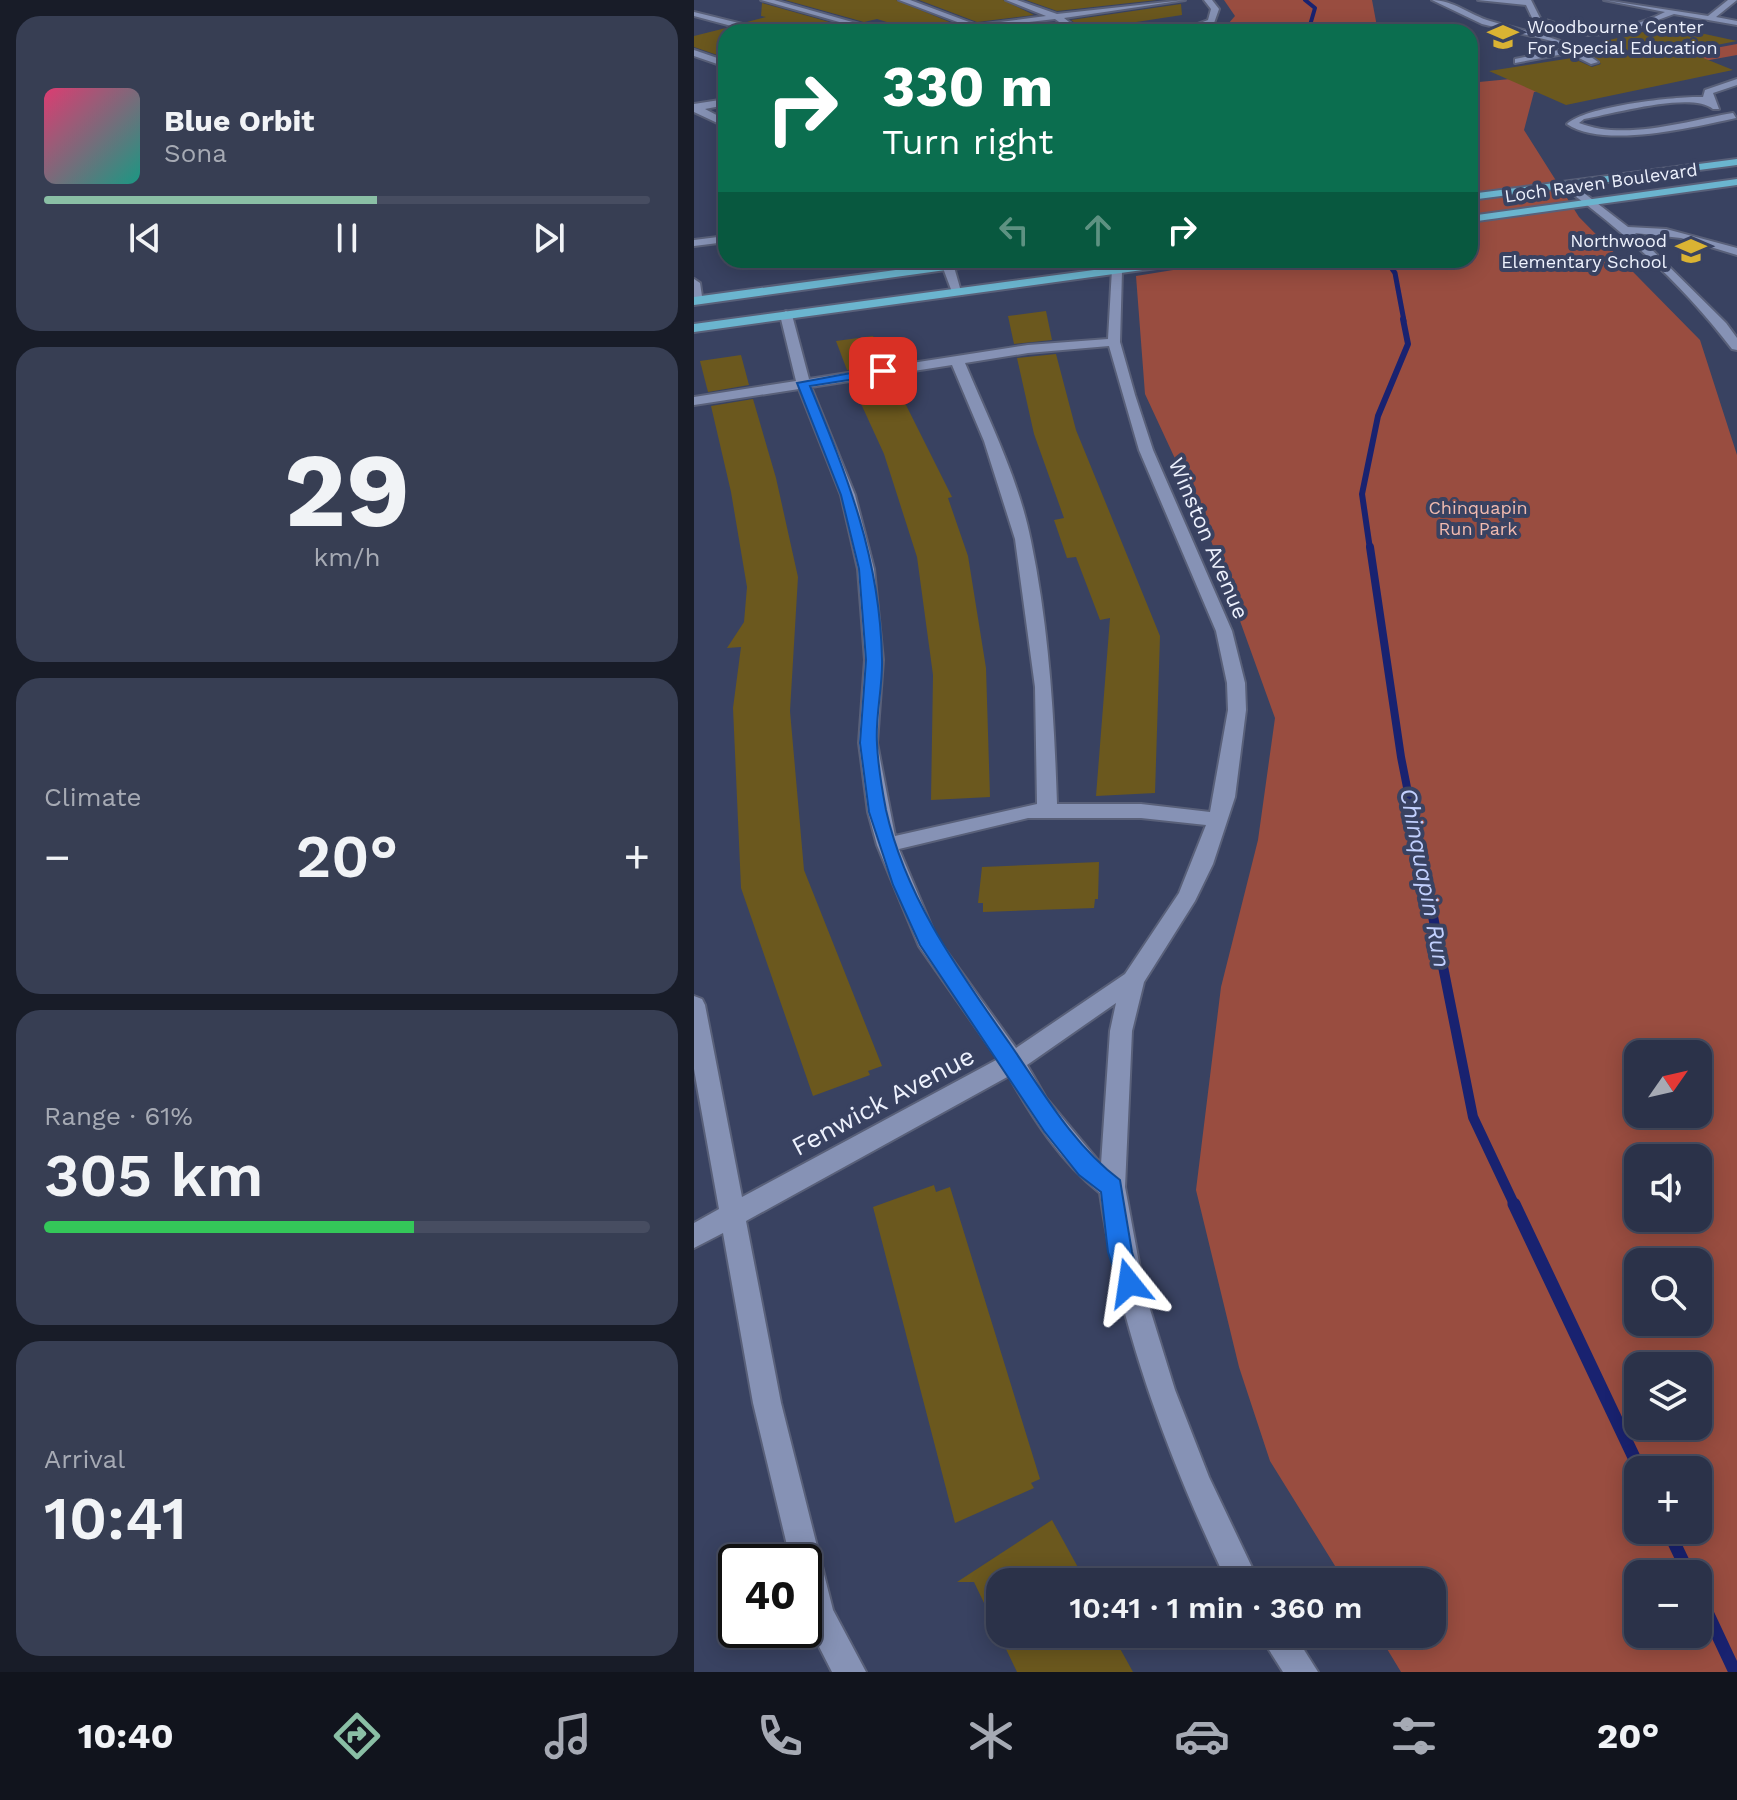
<!DOCTYPE html>
<html lang="en">
<head>
<meta charset="utf-8">
<style>
	body { margin:0; font-family:"Work Sans",sans-serif; background:#373e53; color:#f1f3f6; height:100vh; display:flex; flex-direction:column; font-size:30px; white-space:nowrap }
	* { box-sizing:border-box; margin:0 }
	p { font-size:26px; color:#a6aab4 }
	.icon { flex:none; width:44px; height:44px; fill:none; stroke:currentColor; stroke-width:2; stroke-linecap:round; stroke-linejoin:round }
	.map { position:relative; flex:1; overflow:hidden }
	.panel { display:flex; flex-direction:column; gap:16px; padding:16px; background:#181c28; width:694px }
	.panel>* { flex:none }
	.banner { position:absolute; left:24px; top:24px; width:760px; height:244px; border-radius:24px; box-shadow:0 4px 20px #0003,0 0 0 2px #474d61; background:#0b6e4f; color:#fff; overflow:hidden }
	.needle { width:52px; rotate:56deg }
	.fabs { position:absolute; left:930px; top:1040px; display:grid; gap:16px }
	.fabs a { display:grid; place-items:center; width:88px; height:88px; border-radius:16px; background:#2b3249; box-shadow:0 4px 20px #0003,0 0 0 2px #474d61; font-size:40px }
	.speed { position:absolute; left:24px; top:1544px; display:flex; gap:16px; font-size:40px; font-weight:700; text-align:center }
	.speed>* { display:grid; place-content:center; width:104px; height:104px; border-radius:50%; background:#2b3249; box-shadow:0 4px 20px #0003,0 0 0 2px #474d61; line-height:1 }
	.speed .limit { border:4px solid #111; border-radius:12px; background:#fff; color:#111 }
	.pin { position:absolute; display:grid; place-items:center; width:68px; height:68px; color:#fff; margin:-34px; border-radius:16px; box-shadow:0 4px 12px #0006 }
	.me { position:absolute; width:88px; margin:-44px; rotate:345deg; stroke-linejoin:round; filter:drop-shadow(0 0 6px #0008) }
	.turn { display:flex; align-items:center; gap:28px; height:168px; padding:0 32px; font-size:36px }
	.turn .icon { width:104px; height:104px; stroke-width:2.5 }
	.turn b { display:block; font-size:56px; line-height:68px }
	.lanes { display:flex; align-items:center; height:76px; padding:0 32px; background:#0003; justify-content:center; gap:40px; direction:ltr }
	.lanes .off { opacity:.35 }
	.big { font-size:60px; font-weight:600; line-height:1.1 }
	.panel .card { flex:1; display:flex; flex-direction:column; justify-content:center; gap:12px; min-width:0; padding:0 28px; border-radius:24px; background:#373e53 }
	.panel .dial { align-items:center; gap:0 }
	.dial b { font-size:104px; line-height:1 }
	.song { display:flex; align-items:center; gap:24px }
	.cover { width:96px; height:96px; border-radius:12px; background:linear-gradient(135deg,hsl(340 70% 55%),hsl(170 70% 35%)) }
	.played { height:8px; border-radius:4px; background:linear-gradient(90deg,#8abfa5 55%,#474d61 55%) }
	.keys { display:flex; justify-content:space-around; direction:ltr }
	.heat { display:flex; justify-content:space-between; align-items:center; font-size:44px; direction:ltr }
	.charge { height:12px; border-radius:6px; background:linear-gradient(90deg,#34c759 61%,#474d61 0) }
	.trip { position:absolute; left:292px; top:1568px; width:460px; height:80px; border-radius:24px; background:#2b3249; box-shadow:0 4px 20px #0003,0 0 0 2px #474d61; font-weight:600; line-height:80px; text-align:center }
	.menu { display:flex; height:128px; justify-content:space-around; align-items:center; background:#11141d; color:#a6aab4 }
	.menu .icon { width:56px; height:56px }
	.menu .selected { color:#8abfa5 }
	.menu b { font-size:36px; color:#f1f3f6 }
	main { display:flex; flex:1; min-height:0 }
	.map>svg:first-child { display:block }
	.green { fill:#994d40; fill-rule:evenodd }
	.lines { fill:none; stroke-linecap:round; stroke-linejoin:round }
	.stream-far5 { stroke:#192270; stroke-width:4 }
	.stream-far4 { stroke:#192270; stroke-width:5 }
	.stream-far3 { stroke:#192270; stroke-width:6 }
	.stream-far2 { stroke:#192270; stroke-width:8 }
	.stream-far1 { stroke:#192270; stroke-width:10 }
	.stream { stroke:#192270; stroke-width:13 }
	.building { fill:#6b581e }
	.minor-casing { stroke:#596079; stroke-width:4 }
	.major-casing { stroke:#596079; stroke-width:4 }
	.minor { fill:#8692b5; fill-rule:evenodd }
	.major { fill:#6bb5cf; fill-rule:evenodd }
	.route { fill:#1a73e8; stroke:#114b97; stroke-width:2 }
	.labels { text-anchor:middle; stroke-width:8; stroke-linejoin:round; paint-order:stroke }
	.far-poi-label { font-size:18px; fill:#edf1fd; stroke:#394261; text-anchor:start }
	.far-street-label { font-size:18px; fill:#edf1fd; stroke:#394261 }
	.far-park-label { font-size:18px; fill:#f1bbb0; stroke:#394261 }
	.street-label { font-size:22px; fill:#edf1fd; stroke:#394261 }
	.water-label { font-size:24px; font-style:italic; fill:#c2d0fe; stroke:#394261 }
	.near-street-label { font-size:26px; fill:#edf1fd; stroke:#394261 }
</style>
</head>
<body>
<main>
<section class="panel">
<div class="card">
<div class="song"><i class="cover"></i><div><b>Blue Orbit</b><p>Sona</p></div></div>
<div class="played"></div>
<div class="keys"><svg class="icon" aria-label="previous" viewBox="0 0 24 24"><path d="M18 5L8 12l10 7zM5 5v14"/></svg><svg class="icon" aria-label="pause" viewBox="0 0 24 24"><path d="M8 5v14M16 5v14"/></svg><svg class="icon" aria-label="next" viewBox="0 0 24 24"><path d="M6 5l10 7-10 7zM19 5v14"/></svg></div>
</div>
<div class="card dial"><b>29</b><p>km/h</p></div>
<div class="card"><p>Climate</p>
<div class="heat"><a>−</a><b class="big">20°</b><a>+</a></div>
</div>
<div class="card"><p>Range · 61%</p><b class="big">305 km</b><div class="charge"></div></div>
<div class="card"><p>Arrival</p><b class="big">10:41</b></div>
</section>
<div class="map">
<svg width="1043" height="1672" viewBox="0 0 1043 1672">
	<rect width="100%" height="100%" fill="#394261"/>
	<g class="green">
		<polygon points="530,0 678,0 684,32 527,32 541,16"/>
		<path d="M1043,44V55L840,92L830,130L885,217L1006,340L1043,455V1672H707L684,1634H738V1582H651L576,1461L545,1367L502,1190L527,987L564,840L581,718L510,521L451,394L442,276L541,260H776V79L785,82L892,72ZM944,1054H1004V1114H944ZM944,1158H1004V1218H944ZM944,1262H1004V1322H944ZM944,1366H1004V1426H944ZM944,1470H1004V1530H944ZM944,1574H1004V1634H944Z"/>
	</g>
	<g class="lines">
		<polyline class="stream-far5" points="611,0 621,8 614,32"/>
		<polyline class="stream-far4" points="692,260 701,273 710,321"/>
		<polyline class="stream-far3" points="676,549 668,494 684,416 714,344 709,319"/>
		<polyline class="stream-far2" points="676,547 707,757 723,838"/>
		<polyline class="stream-far1" points="723,836 779,1117 821,1206"/>
		<g class="stream">
			<polyline points="820,1204 946,1470"/>
			<polyline points="974,1530 995,1574"/>
			<polyline points="1004,1593 1041,1672"/>
		</g>
	</g>
	<g class="building">
		<polygon points="91,0 202,0 263,25 243,32 225,32 183,19 170,22"/>
		<polygon points="225,0 309,0 340,15 283,22"/>
		<polygon points="332,0 463,0 363,11"/>
		<polygon points="68,3 153,27 135,32 77,32 74,27 53,22 72,17 67,16"/>
		<polygon points="487,4 488,15 390,30 377,20"/>
		<polygon points="360,22 374,32 273,32"/>
		<polygon points="974,26 1043,41 992,51 1039,70 872,105 795,71 878,58 898,67 907,64 899,55 908,53 907,42"/>
		<polygon points="32,28 32,58 0,47 0,36"/>
		<polygon points="352,311 358,340 320,344 314,316"/>
		<polygon points="179,336 192,364 153,370 142,341"/>
		<polygon points="362,354 382,430 466,636 461,793 402,796 416,618 406,620 382,557 373,558 360,520 370,518 340,434 323,358"/>
		<polygon points="47,355 55,385 14,392 6,361"/>
		<polygon points="198,377 258,497 254,498 274,556 292,668 296,797 237,800 239,675 223,557 190,454 158,384"/>
		<polygon points="59,399 82,478 104,577 96,711 110,870 188,1066 174,1071 176,1075 119,1096 47,888 39,708 47,647 33,648 50,622 53,587 37,492 17,406"/>
		<polygon points="405,862 404,899 401,899 400,908 289,912 289,903 284,903 288,867"/>
		<polygon points="240,1185 242,1192 256,1187 346,1479 337,1483 340,1488 261,1523 179,1207"/>
		<polygon points="358,1520 392,1582 306,1582 306,1634 418,1634 439,1672 323,1672 280,1582 263,1582"/>
	</g>
	<g class="lines">
		<g class="minor-casing">
			<g id="minor">
				<polygon points="67,0 80,0 194,32 181,32"/>
				<polygon points="205,0 216,0 283,25 352,16 312,0 323,0 363,14 491,0 370,18 388,32 379,32 361,19 246,32 274,26"/>
				<polygon points="510,0 518,0 525,9 520,23 494,32 482,32 514,20 517,9"/>
				<path d="M738,0C759,0 776,15 796,21C838,34 868,35 904,62L897,64L875,53L821,63V59L870,49L862,42L788,24Z"/>
				<path d="M784,0H837L846,18C889,34 930,33 971,12L910,0L1014,16L1034,0H1043L1022,17L1043,21V25L980,14L929,33L894,35L840,22L832,5Z"/>
				<polygon points="0,12 73,30 74,32 60,32 0,16"/>
				<polygon points="0,50 32,61 32,67 0,56"/>
				<path d="M1043,79V85L1019,93L1025,109H1019C998,91 918,114 890,119L885,123C931,141 992,121 1039,113L1042,118C1000,127 910,149 873,124C892,106 982,96 1009,97L1011,90Z"/>
				<polygon points="32,99 32,105 11,109 32,120 32,127 0,112 0,104"/>
				<path d="M869,183H877L934,227L972,229L1043,248V255L987,238L941,233L1032,323L1043,338V350L1038,349C990,286 932,233 869,187Z"/>
				<polygon points="32,236 32,242 0,246 0,240"/>
				<polygon points="246,260 258,260 268,295 258,292"/>
				<path d="M418,269L428,271L426,342L441,395L459,450L538,631L551,683L552,710L541,797L519,864L501,901L450,982L438,1031L431,1187L450,1290L481,1390L515,1477L565,1582H533C474,1457 426,1330 406,1193C367,1162 339,1119 315,1076L52,1221L87,1403L139,1610L172,1672H138L110,1617V1562H97L59,1403L29,1233L0,1248V1223L25,1209L0,1069V996L8,999L11,1005L48,1197L304,1059L225,946L183,845L174,812L165,743L171,660L164,569L147,495L105,389L0,405V397L102,381L86,315L92,311L98,315L115,379L334,345L414,339ZM415,346L445,450L522,631L533,683L534,710L516,812L447,804H363C360,716 355,628 337,541C325,480 295,420 271,363L334,353ZM258,365L290,441L321,539L341,687L343,804L201,836L183,743L189,660L180,569L161,495L117,387ZM334,818H447L512,825L485,893L431,974L322,1048L242,937L205,849ZM422,1003L416,1031L407,1164L352,1098L333,1065Z"/>
				<polygon points="0,279 6,283 9,303 0,302"/>
				<polygon points="565,1634 600,1634 624,1672 589,1672"/>
			</g>
		</g>
		<g class="major-casing">
			<g id="major">
				<polygon points="1043,159 1043,165 776,200 776,194"/>
				<polygon points="1043,179 1043,185 776,222 776,216"/>
				<polygon points="276,260 308,260 302,263 0,305 0,297"/>
				<polygon points="474,260 505,260 499,263 0,332 0,324"/>
			</g>
		</g>
		<use href="#minor" class="minor"/>
		<use href="#major" class="major"/>
	</g>
	<path class="route" d="M189,367L193,368V374L116,386C154,478 186,558 188,659C189,687 181,716 183,744C184,765 188,789 192,810C212,899 265,971 316,1044C349,1092 379,1145 426,1180L438,1252L447,1283L444,1291L435,1294L427,1291L414,1252L407,1192L385,1175L350,1131L226,945L199,885L175,812L166,743L172,660L165,569L147,495L103,383Z"/>
	<defs>
		<g id="school-bare" transform="scale(2.4)"><path d="M0-5L7-2L0 1L-7-2ZM-4 1L0 2.5L4 1V4Q0 6-4 4Z" fill="#dab333" stroke="#394261" stroke-width="2.5" paint-order="stroke"/></g>
	</defs>
	<g fill-rule="evenodd">
		<use href="#school-bare" x="809" y="37"/>
		<use href="#school-bare" x="997" y="251"/>
	</g>
	<g class="labels">
		<g class="far-poi-label">
			<text x="833" y="33">Woodbourne Center<tspan x="833" dy="21">For Special Education</tspan></text>
			<text x="973" y="247" text-anchor="end">Northwood<tspan x="973" dy="21">Elementary School</tspan></text>
		</g>
		<g class="far-street-label">
			<text transform="translate(907 183) rotate(-8)" y="6">Loch Raven Boulevard</text>
		</g>
		<g class="far-park-label">
			<text x="784" y="514">Chinquapin<tspan x="784" dy="21">Run Park</tspan></text>
		</g>
		<g class="street-label">
			<text transform="translate(515 538) rotate(67)" y="8">Winston Avenue</text>
		</g>
		<g class="water-label">
			<text transform="translate(731 878) rotate(79)" y="8">Chinquapin Run</text>
		</g>
		<g class="near-street-label">
			<text transform="translate(189 1101) rotate(-28)" y="9">Fenwick Avenue</text>
		</g>
	</g>
</svg>
<div class="fabs">
<a><svg class="needle" viewBox="-14 -14 28 28"><path d="M0-13l5 13h-10z" fill="#e53935"/><path d="M0 13l5-13h-10z" fill="#a6aab4"/></svg></a>
<a><svg class="icon" aria-label="sound" viewBox="0 0 24 24"><path d="M4 9h4l5-4v14l-5-4H4zM17 9q2 3 0 6"/></svg></a>
<a><svg class="icon" aria-label="search" viewBox="0 0 24 24"><circle cx="10" cy="10" r="6"/><path d="M15 15l6 6"/></svg></a>
<a><svg class="icon" aria-label="layers" viewBox="0 0 24 24"><path d="M12 4l9 5-9 5-9-5zM3 14l9 5 9-5"/></svg></a>
<a>+</a>
<a>−</a>
</div>
<div class="speed"><div class="limit">40</div></div>
<div class="pin" style="left:189px;top:371px;background:#d93025"><svg class="icon" aria-label="arrive" viewBox="0 0 24 24"><path d="M6 21V4h12l-3 4 3 4H6"/></svg></div>
<svg class="me" style="left:435px;top:1283px" viewBox="-20 -20 40 40"><path d="M0-17L14 15 0 8-14 15z" fill="#1a73e8" stroke="#fff" stroke-width="4"/></svg>
<div class="trip">10:41 · 1 min · 360 m</div>
<div class="banner">
<div class="turn"><svg class="icon" aria-label="right" viewBox="0 0 24 24"><path d="M7 20v-9h11M14 6l5 5-5 5"/></svg><div><b>330 m</b>Turn right</div></div>
<div class="lanes"><svg class="icon off" aria-label="left" viewBox="0 0 24 24"><path d="M17 20v-9H6M10 6l-5 5 5 5"/></svg><svg class="icon off" aria-label="ahead" viewBox="0 0 24 24"><path d="M12 20V5M6 11l6-6 6 6"/></svg><svg class="icon" aria-label="right" viewBox="0 0 24 24"><path d="M7 20v-9h11M14 6l5 5-5 5"/></svg></div>
</div>
</div>
</main>
<nav class="menu">
<b>10:40</b>
<svg class="icon selected" aria-label="directions" viewBox="0 0 24 24"><path d="M12 3l9 9-9 9-9-9zM9 14v-3h6M13 9l2 2-2 2"/></svg>
<svg class="icon" aria-label="music" viewBox="0 0 24 24"><path d="M9 18V5l10-2v13"/><circle cx="6" cy="18" r="3"/><circle cx="16" cy="16" r="3"/></svg>
<svg class="icon" aria-label="phone" viewBox="0 0 24 24"><path d="M5 4h4l2 5-3 2q2 4 5 5l2-3 5 2v4C11 20 4 13 5 4z"/></svg>
<svg class="icon" aria-label="climate" viewBox="0 0 24 24"><path d="M12 3v18M4 7l16 10M4 17L20 7"/></svg>
<svg class="icon" aria-label="car" viewBox="0 0 24 24"><path d="M5 17H2v-5l4-1 3-4h7l3 4 3 1v5h-3M9 17h6M6 11h13"/><circle cx="7" cy="17" r="2"/><circle cx="17" cy="17" r="2"/></svg>
<svg class="icon" aria-label="filters" viewBox="0 0 24 24"><path d="M4 7h16M4 17h16"/><circle cx="9" cy="7" r="2"/><circle cx="15" cy="17" r="2"/></svg>
<b>20°</b>
</nav>
</body>
</html>
